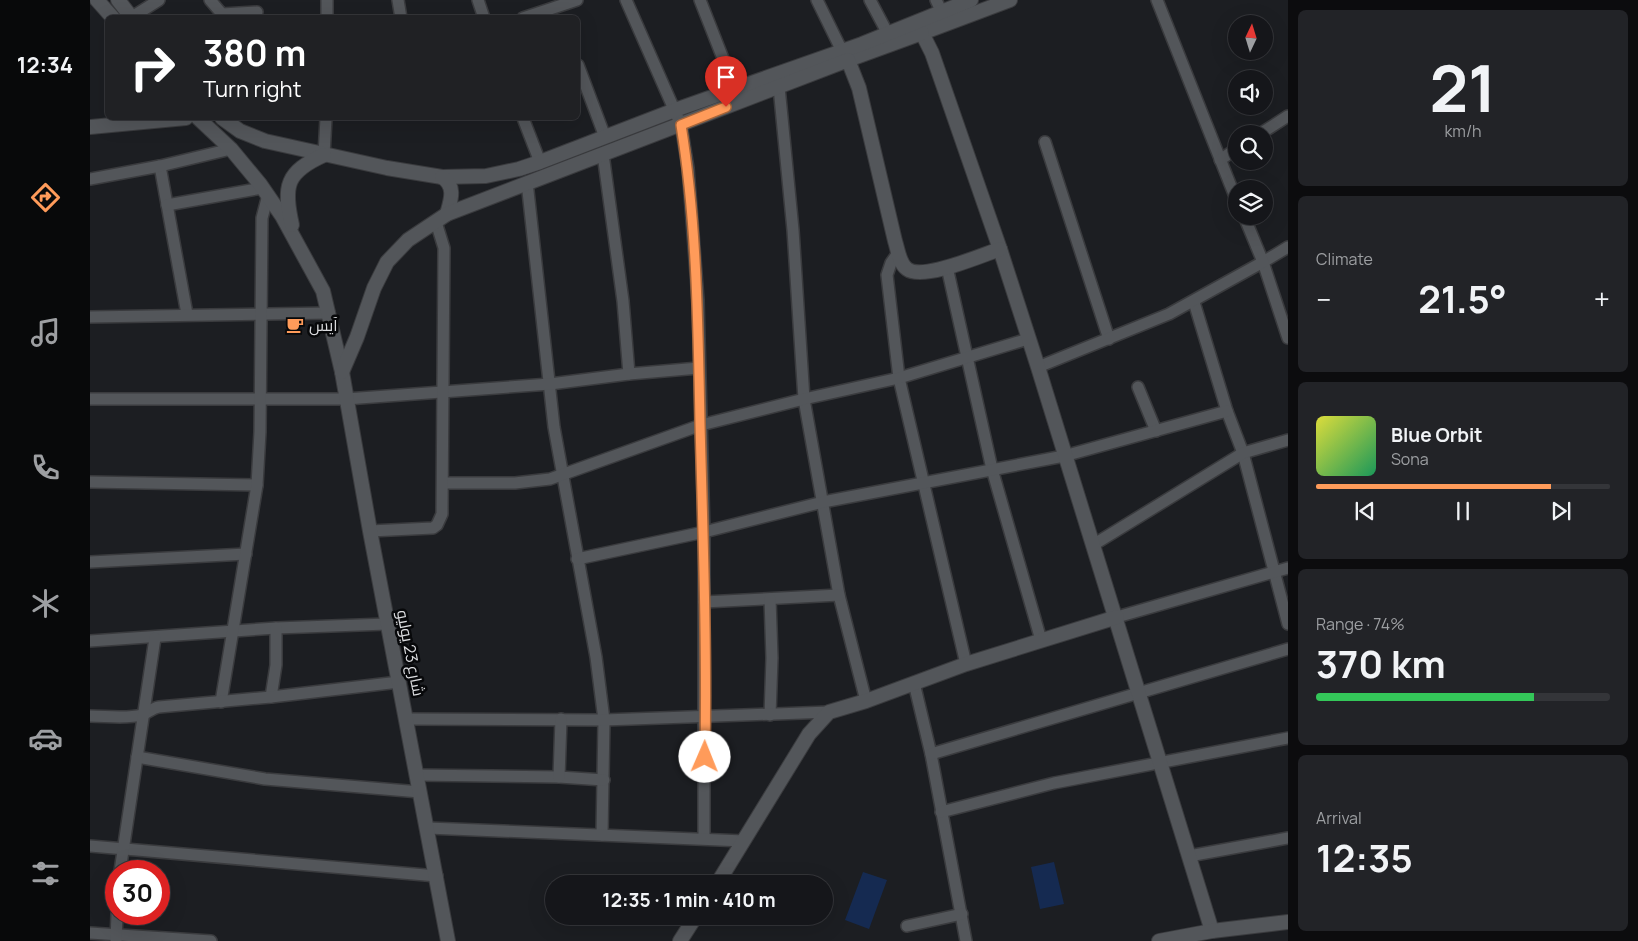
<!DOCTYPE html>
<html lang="en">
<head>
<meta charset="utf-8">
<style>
	body { margin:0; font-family:Manrope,Cairo,sans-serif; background:#222327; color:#f1f3f6; height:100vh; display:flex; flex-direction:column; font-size:19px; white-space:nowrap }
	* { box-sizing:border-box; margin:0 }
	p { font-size:16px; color:#9d9fa2 }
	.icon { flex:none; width:28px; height:28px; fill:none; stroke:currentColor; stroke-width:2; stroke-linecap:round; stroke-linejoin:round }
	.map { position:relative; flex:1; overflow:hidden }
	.side { display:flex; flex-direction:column; gap:10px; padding:10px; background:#0c0c0e; width:350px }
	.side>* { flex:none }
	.guide { position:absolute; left:15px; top:15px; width:475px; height:105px; border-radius:8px; box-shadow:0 5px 20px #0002,0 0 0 1px #343539; background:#202124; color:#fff; overflow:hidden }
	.needle { width:32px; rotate:4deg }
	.tools { position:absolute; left:1138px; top:15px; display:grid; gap:10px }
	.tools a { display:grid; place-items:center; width:45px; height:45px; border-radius:50%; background:#15161a; box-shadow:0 5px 20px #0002,0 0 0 1px #343539; font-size:25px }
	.speed { position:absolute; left:15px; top:860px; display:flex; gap:10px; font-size:25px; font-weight:700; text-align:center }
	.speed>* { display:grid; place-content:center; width:65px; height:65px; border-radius:50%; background:#15161a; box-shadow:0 5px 20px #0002,0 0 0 1px #343539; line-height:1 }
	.speed .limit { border:8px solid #d22; background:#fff; color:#111 }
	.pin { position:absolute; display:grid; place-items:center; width:42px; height:42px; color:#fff; margin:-51px -21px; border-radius:50% 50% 50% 0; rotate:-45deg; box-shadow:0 0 5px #0007 }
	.pin .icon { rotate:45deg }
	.me { position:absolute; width:55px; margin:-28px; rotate:1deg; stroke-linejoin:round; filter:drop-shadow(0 0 4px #0008) }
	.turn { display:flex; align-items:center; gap:18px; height:105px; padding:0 15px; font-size:22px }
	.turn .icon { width:65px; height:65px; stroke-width:2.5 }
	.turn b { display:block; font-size:35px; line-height:42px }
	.big { font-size:38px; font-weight:700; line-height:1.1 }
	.side .card { flex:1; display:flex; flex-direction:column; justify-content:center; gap:8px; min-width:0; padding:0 18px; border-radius:8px; background:#222327 }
	.side .dial { align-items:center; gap:0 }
	.dial b { font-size:65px; line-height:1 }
	.song { display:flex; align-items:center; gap:15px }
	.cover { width:60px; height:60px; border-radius:8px; background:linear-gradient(135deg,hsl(60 70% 55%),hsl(150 70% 35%)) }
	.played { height:5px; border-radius:2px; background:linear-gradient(90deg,#ff9b5a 80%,#343539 80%) }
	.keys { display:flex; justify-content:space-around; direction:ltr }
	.heat { display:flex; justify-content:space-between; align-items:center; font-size:28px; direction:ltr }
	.charge { height:8px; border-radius:4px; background:linear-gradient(90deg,#34c759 74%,#343539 0) }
	.trip { position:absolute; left:455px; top:875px; width:288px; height:50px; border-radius:25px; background:#15161a; box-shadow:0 5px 20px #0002,0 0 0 1px #343539; font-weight:700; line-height:50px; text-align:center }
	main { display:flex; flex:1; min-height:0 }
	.tab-bar { display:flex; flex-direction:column; width:90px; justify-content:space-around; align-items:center; background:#08090a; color:#9d9fa2 }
	.tab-bar .icon { width:35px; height:35px }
	.tab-bar .selected { color:#ff9b5a }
	.tab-bar b { font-size:22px; color:#f1f3f6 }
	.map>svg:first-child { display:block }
	.pitch { fill:#152a51 }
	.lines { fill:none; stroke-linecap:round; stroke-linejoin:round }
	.minor-casing { stroke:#3a3b3e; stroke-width:14 }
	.tertiary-casing { stroke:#3a3b3e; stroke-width:16 }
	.minor { stroke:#53565a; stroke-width:11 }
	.tertiary { stroke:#53565a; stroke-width:14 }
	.route-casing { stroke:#a6653a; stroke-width:12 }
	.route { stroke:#ff9b5a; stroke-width:9 }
	.labels { text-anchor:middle; stroke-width:5; stroke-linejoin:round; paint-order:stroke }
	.poi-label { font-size:16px; fill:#dbdcdf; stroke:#07080a; text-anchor:start }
	.street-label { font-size:16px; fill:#dbdcdf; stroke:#07080a }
</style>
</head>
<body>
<main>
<nav class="tab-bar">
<b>12:34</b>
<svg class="icon selected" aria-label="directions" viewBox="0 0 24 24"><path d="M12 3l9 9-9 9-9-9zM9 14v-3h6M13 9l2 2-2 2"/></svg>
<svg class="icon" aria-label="music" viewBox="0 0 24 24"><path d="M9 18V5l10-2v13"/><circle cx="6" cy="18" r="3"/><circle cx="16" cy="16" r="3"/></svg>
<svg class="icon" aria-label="phone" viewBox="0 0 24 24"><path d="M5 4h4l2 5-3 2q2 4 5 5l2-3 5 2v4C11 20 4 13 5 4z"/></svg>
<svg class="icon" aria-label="climate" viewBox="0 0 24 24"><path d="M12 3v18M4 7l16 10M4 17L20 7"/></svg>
<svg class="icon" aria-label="car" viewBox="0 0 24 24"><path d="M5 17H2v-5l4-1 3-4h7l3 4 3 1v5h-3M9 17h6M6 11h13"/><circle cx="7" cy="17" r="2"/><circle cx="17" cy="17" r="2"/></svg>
<svg class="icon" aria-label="filters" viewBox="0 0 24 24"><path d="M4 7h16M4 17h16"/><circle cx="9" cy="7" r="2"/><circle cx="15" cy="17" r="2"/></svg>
</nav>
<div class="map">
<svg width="1198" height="941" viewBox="0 0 1198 941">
	<rect width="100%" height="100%" fill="#1c1e22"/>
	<g class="pitch">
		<polygon points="964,862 974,904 950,909 941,867"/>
		<polygon points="773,872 797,880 779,929 755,920"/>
	</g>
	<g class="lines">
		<g class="minor-casing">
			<g id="minor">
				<polyline points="120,0 132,14 167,12"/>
				<polyline points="237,0 237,18"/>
				<polyline points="308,0 311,18"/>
				<polyline points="388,0 394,18"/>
				<polyline points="536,0 591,125 598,168 608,300 614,532 614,837"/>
				<polyline points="610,0 645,89"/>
				<polyline points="727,0 752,51"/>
				<polyline points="780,0 798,34"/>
				<polyline points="846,0 855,19"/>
				<polyline points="1067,0 1146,199"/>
				<polyline points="42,17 69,0"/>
				<polyline points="433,18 487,0"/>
				<polyline points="488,65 515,137"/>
				<polyline points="689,87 703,230 714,399 749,595 776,701"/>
				<polyline points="433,118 450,162"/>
				<polyline points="1170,134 1198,116"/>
				<polyline points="955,142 1019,339"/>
				<polyline points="513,154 533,301 539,374"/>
				<polyline points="234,155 236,118"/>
				<polyline points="1130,160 1146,149"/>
				<polyline points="70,166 97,314"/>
				<polyline points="0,179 70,166 141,149"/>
				<polyline points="437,182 464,427 506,657 514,720 512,835"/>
				<polyline points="77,205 172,188"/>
				<polyline points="1198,247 1173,262 1198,338"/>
				<polyline points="808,253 801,263 797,275 809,378 876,664"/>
				<polyline points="857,267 902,469 951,640"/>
				<polyline points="1104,302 1137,411 1153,453 1198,624"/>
				<polyline points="0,317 239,313"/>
				<polyline points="948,367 1079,314 1173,262 1154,216"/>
				<polyline points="1048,387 1066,431"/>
				<polyline points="0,399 256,399 460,384 539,374 609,368"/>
				<polyline points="0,482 167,485"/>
				<polyline points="353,483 425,483 460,479 611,425 714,399 809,378 938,339"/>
				<polyline points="280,531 343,528 347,525 352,514 354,248 346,222"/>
				<polyline points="1003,545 1153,453 1198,440"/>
				<polyline points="487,559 614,532 733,502 974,456 1137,411"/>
				<polyline points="0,562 156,554"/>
				<polyline points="614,602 749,595"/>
				<polyline points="1027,617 1198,568"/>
				<polyline points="0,641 186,628 297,624"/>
				<polyline points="824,683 841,754 876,941"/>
				<polyline points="181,697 186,665 186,628"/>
				<polyline points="131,702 167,485 170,432 172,218 178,195"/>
				<polyline points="680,715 682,658 680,599"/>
				<path d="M0,716C16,716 36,719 52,715C58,713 62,708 69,707L181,697L309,682"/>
				<polyline points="316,719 514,720 739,712"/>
				<polyline points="841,754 1198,649"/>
				<polyline points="47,757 175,779 330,792"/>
				<polyline points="326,775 469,777 514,780"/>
				<polyline points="469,777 471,719"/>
				<polyline points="851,812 964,783 1198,738"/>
				<polyline points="338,828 654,841"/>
				<polyline points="0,846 347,876"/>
				<polyline points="1099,856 1198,838"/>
				<polyline points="30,871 65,638"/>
				<polyline points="817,926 872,914"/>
				<polyline points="0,933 121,941"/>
				<polyline points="26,941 27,914"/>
			</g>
		</g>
		<g class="tertiary-casing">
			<g id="tertiary">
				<polyline points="7,0 23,18"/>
				<polyline points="28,0 42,18"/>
				<polyline points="920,0 832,33 842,53 910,249 948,367 1122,931"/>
				<polyline points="758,60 832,33"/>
				<polyline points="108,118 141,149 170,184 192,216 233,291 252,372 280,531 358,941"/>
				<polyline points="132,118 150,131 175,141 297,168 352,177 396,176 429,169 450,162 585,110 772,44 881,0"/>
				<polyline points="0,127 96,118"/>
				<path d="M352,177C366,186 361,200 357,214"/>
				<path d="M202,225C193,186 196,172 234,155"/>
				<path d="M252,372L267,337L284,288L297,262L318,240L357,214L758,60L769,88L805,241C808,250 809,263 817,269C833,281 892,255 910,249"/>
				<polyline points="627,884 719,734 739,712 776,701 876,664 1027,617"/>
				<polyline points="590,941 606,916"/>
				<polyline points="1069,941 1122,931 1198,922"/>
			</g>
		</g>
		<use href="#minor" class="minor"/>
		<use href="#tertiary" class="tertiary"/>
	</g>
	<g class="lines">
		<g class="route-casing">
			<path id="route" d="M615,757C617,646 613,535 610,424C608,324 607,224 591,125L636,107"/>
		</g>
		<use href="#route" class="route"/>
	</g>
	<defs>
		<g id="cafe-bare" transform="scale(1.35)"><path d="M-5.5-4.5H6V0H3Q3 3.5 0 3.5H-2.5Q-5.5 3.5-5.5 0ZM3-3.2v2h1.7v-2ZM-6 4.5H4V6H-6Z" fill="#ff9b5a" stroke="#07080a" stroke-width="2.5" paint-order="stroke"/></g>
	</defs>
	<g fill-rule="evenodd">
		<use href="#cafe-bare" x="205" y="325"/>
	</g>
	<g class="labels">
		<g class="poi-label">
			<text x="219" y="331">آيس</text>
		</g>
		<g class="street-label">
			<text transform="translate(321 653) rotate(79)" y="6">شارع 23 يوليو</text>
		</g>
	</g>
</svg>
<div class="tools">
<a><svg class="needle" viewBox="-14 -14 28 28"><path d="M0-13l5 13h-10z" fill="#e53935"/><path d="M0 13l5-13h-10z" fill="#9d9fa2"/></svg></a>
<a><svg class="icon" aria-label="sound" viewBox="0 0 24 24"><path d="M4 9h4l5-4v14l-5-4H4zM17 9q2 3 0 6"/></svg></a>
<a><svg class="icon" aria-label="search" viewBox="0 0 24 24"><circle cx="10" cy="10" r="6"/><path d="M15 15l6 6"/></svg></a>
<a><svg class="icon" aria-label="layers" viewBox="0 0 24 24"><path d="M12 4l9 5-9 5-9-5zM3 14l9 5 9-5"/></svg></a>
</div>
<div class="speed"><div class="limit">30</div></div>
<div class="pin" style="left:636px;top:107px;background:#d93025"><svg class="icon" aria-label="arrive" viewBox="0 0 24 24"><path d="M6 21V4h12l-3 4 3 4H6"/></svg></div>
<svg class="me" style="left:615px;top:757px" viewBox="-20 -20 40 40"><circle r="19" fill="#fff"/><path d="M0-13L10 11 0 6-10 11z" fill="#ff9b5a"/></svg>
<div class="trip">12:35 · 1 min · 410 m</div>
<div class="guide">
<div class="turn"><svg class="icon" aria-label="right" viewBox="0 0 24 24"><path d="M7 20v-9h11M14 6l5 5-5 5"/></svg><div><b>380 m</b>Turn right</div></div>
</div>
</div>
<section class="side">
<div class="card dial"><b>21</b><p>km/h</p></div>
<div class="card"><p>Climate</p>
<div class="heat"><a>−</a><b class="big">21.5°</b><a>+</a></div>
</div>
<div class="card">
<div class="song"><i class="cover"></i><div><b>Blue Orbit</b><p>Sona</p></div></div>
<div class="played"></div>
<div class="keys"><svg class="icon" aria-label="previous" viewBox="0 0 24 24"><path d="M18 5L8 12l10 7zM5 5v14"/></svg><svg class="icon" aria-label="pause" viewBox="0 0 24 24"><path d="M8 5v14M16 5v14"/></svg><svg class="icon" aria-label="next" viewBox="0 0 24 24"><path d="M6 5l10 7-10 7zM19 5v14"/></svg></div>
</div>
<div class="card"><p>Range · 74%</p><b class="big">370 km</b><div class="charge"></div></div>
<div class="card"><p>Arrival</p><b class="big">12:35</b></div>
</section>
</main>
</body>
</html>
